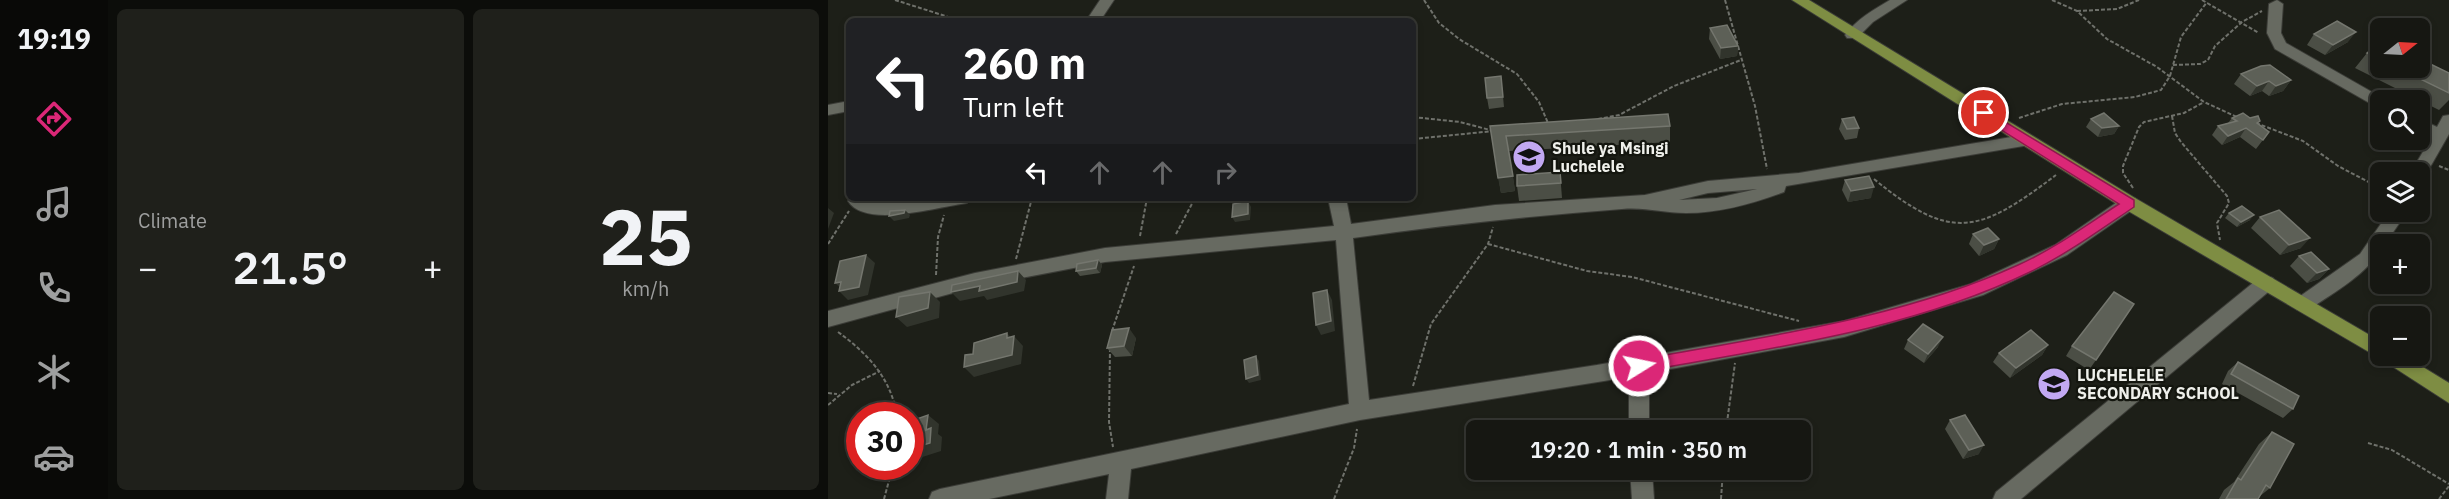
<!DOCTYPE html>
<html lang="en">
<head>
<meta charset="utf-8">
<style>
	body { margin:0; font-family:"IBM Plex Sans",sans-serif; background:#1f201b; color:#f1f3f6; height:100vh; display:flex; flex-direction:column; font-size:22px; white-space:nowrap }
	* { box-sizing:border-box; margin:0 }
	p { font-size:20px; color:#9e9f9f }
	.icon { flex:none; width:33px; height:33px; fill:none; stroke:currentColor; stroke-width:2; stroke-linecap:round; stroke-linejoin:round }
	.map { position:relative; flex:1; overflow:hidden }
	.details { display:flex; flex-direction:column; gap:9px; padding:9px; background:#0c0d0a; width:720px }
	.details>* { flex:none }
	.hud { position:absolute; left:18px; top:18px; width:570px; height:183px; border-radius:9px; box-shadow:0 3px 9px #0003,0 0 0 2px #353632; background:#202124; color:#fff; overflow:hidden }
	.needle { width:39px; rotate:72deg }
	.fabs { position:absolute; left:1542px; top:18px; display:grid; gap:12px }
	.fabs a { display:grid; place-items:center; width:60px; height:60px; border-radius:9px; background:#161712; box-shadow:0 3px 9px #0003,0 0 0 2px #353632; font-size:30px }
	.speed { position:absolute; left:18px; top:402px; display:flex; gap:12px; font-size:30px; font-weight:700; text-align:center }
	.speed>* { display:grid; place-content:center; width:78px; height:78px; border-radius:50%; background:#161712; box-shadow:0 3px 9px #0003,0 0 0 2px #353632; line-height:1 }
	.speed .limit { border:9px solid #d22; background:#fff; color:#111 }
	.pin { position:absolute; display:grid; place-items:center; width:51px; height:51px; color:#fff; margin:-26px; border:3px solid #fff; border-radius:50%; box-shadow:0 2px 6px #0007 }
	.me { position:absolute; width:66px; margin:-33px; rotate:80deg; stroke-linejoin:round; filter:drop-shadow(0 0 4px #0008) }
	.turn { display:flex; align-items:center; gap:21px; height:126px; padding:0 18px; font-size:27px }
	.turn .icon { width:78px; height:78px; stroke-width:2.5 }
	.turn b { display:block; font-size:42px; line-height:51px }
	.lanes { display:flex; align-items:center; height:57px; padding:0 18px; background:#0003; justify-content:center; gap:30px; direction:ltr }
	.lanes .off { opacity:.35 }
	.big { font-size:45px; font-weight:600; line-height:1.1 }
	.details .card { flex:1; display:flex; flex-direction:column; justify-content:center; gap:9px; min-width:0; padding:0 21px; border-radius:9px; background:#1f201b }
	.details .dial { align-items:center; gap:0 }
	.dial b { font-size:78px; line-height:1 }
	.heat { display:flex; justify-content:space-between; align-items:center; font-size:33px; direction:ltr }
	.details .tiles { flex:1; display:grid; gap:9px; grid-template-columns:repeat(2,1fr) }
	.trip { position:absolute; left:638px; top:420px; width:345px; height:60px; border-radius:9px; background:#161712; box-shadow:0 3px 9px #0003,0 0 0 2px #353632; font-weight:600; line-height:60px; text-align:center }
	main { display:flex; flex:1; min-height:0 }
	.menu { display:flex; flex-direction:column; width:108px; justify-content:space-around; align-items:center; background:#090907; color:#9e9f9f }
	.menu .icon { width:42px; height:42px }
	.menu .active { color:#db2777 }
	.menu b { font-size:27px; color:#f1f3f6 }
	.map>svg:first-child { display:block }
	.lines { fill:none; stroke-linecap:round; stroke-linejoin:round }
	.minor-casing { stroke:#3b3c37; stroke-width:2 }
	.major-casing { stroke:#3b3c37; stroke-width:2 }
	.path { stroke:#6f716b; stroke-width:2; stroke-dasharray:4 2; stroke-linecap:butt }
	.minor { fill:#676a61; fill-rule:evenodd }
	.major { fill:#7e8d43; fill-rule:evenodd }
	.wall { fill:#4b4e45 }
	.shaded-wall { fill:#31342c }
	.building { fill:#5d6057; stroke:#74766e; stroke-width:1.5 }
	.route { fill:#db2777; stroke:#8e194d; stroke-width:1.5 }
	.labels { text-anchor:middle; stroke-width:4.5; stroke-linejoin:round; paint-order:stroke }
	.poi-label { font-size:16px; font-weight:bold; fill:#eff0eb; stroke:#14160f; text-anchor:start }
</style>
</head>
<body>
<main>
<nav class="menu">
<b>19:19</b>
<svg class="icon active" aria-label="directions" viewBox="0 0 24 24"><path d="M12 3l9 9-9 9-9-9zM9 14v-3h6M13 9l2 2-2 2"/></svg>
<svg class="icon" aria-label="music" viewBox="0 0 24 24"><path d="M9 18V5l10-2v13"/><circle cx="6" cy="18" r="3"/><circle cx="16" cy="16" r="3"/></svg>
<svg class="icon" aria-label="phone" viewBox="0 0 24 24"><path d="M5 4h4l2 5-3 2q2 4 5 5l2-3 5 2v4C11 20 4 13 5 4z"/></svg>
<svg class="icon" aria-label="climate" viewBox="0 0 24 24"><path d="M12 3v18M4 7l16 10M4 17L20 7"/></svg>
<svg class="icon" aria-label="car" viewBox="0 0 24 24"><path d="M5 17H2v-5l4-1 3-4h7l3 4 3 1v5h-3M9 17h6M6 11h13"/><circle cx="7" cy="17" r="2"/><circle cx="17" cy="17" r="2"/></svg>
</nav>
<section class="details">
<div class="tiles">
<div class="card"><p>Climate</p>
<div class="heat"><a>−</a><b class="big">21.5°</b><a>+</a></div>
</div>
<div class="card dial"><b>25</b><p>km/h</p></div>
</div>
</section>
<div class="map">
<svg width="1621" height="499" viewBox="0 0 1621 499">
	<rect width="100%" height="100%" fill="#1d1f18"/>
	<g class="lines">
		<g class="minor-casing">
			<g id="minor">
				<polygon points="272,0 286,0 272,21 258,21"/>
				<path d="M1062,0H1079L1045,22L1029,38H1019L1017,35C1029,19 1045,10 1062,0Z"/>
				<polygon points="1449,0 1455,4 1453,33 1458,43 1558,100 1552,100 1552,109 1447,49 1439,33 1441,4"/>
				<polygon points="21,101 21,111 0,115 0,105"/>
				<polygon points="1621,115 1621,134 1597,176 1592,178 1592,172 1583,172 1603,138 1592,131 1592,119 1609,127 1615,116"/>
				<path d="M1201,134L1209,140L1207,144L958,186L956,192C924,204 892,213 858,213C835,213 818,207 794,209C704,216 615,225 525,238L541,400L769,365L1016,321L1143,284L1227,245L1295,198H1307L1310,203L1307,208L1239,255L1155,295L1016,337L821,373V430H801V377L532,420L303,469L300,499H278L281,474L161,499H101L104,492L112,489L521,404L508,240L277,262L147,287L0,327V311L147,273L277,248L506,226L500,198H518L523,224L667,205L817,195L880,181L971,173ZM929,189L889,198L851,200L880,193Z"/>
				<path d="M22,198H37L46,203L86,198H142L139,203L133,204C106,208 36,228 20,201Z"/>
				<path d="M1561,212H1579L1557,244H1552C1552,267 1500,296 1482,309L1475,312L1468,309L1466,304L1468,299L1532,254Z"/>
				<polygon points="1438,276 1445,278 1447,283 1445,288 1193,499 1165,499 1168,492 1431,278"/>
				<polygon points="802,470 824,470 826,499 804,499"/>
			</g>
		</g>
		<g class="major-casing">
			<polygon id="major" points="964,0 981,0 1307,198 1552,341 1552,356 1577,356 1621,383 1621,403 1553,359 1295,208"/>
		</g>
		<g class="path">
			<polyline points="67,0 133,21"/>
			<polyline points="596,0 611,23 631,39 689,74 711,102 720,123"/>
			<polyline points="897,0 927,106 939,169"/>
			<polyline points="1224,0 1249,11 1279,39 1329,67 1376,102 1409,117"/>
			<polyline points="1374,0 1431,33"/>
			<polyline points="1249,11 1289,9 1311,0"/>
			<polyline points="1345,65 1372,64 1380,60 1387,46 1414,22 1434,11"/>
			<polyline points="1344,116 1347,133 1353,142 1399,196 1401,203 1389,223 1392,240"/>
			<polyline points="585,117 632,122 662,130"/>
			<polyline points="1191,118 1234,104 1307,97 1333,90 1342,76 1353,37 1379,2"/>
			<polyline points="770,119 791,115 846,86 913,60"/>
			<polyline points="1428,123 1475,141 1510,166 1552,188"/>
			<polyline points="585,139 666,131"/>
			<polyline points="1611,166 1621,170"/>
			<path d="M1046,179C1124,243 1151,233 1228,175"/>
			<polyline points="1305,188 1295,173 1295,166 1311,127 1316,122 1356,113 1376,102"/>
			<polyline points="348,234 367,198"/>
			<polyline points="312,236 319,198"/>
			<polyline points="0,244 21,211"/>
			<polyline points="660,244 759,271 804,277 971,321"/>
			<polyline points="188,259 204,198"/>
			<polyline points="108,275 110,237 116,215"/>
			<polyline points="284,331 306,266"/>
			<path d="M10,332C40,354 63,378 69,416"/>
			<polyline points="282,348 281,422 285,447"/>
			<polyline points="585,386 603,324 660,244 665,227"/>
			<polyline points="0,393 9,394"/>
			<polyline points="0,405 24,385 52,371"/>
			<polyline points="898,430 907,363"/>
			<polyline points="1540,443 1564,450 1621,484"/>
			<polyline points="56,499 65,466"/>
			<polyline points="506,499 526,448 529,429"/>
			<polyline points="893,499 895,470"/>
			<polyline points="1611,499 1621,486"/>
		</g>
		<use href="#minor" class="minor"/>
		<use href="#major" class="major"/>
	</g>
	<g class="wall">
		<polygon points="882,28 910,46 909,56 892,59 881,39"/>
		<polygon points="1486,34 1520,42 1497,55 1479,45"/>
		<polygon points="1552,42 1552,68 1592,68 1621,73 1621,100 1611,110 1527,68 1539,53"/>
		<polygon points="1413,74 1463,80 1455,91 1441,96 1434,91 1422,96 1406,84"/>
		<polygon points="673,76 676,107 661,109 659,98"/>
		<polygon points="1404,118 1422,118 1432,121 1430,124 1441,132 1428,149 1412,137 1394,145 1384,135 1390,126 1400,123"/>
		<polygon points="1014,119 1031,128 1029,138 1017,140 1011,129"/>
		<polygon points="1263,119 1291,126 1286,134 1270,137 1258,127"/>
		<polygon points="662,126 842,126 842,142 681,151 687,191 673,193"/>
		<polygon points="732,172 734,198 691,201 689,186"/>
		<polygon points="1017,180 1043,198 1020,202 1014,190"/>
		<polygon points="1401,213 1422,220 1409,227 1397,218"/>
		<polygon points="1432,217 1473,248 1452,255 1423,228"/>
		<polygon points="1145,234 1171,239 1166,249 1151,256 1141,244"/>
		<polygon points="1471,256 1501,269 1491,279 1479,283 1462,266"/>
		<polygon points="270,260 274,265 272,273 252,276 248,271"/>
		<polygon points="308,338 304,356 287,357 279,348"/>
		<polygon points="1080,340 1110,347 1096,363 1076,349"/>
		<polygon points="1220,345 1214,355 1182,378 1165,362 1171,353"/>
		<polygon points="1244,346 1268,360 1261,370 1238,356"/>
		<polygon points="1410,362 1465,409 1455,418 1394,384 1400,371"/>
		<polygon points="1122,420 1151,454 1135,459 1117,429"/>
		<polygon points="1444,432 1442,488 1432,496 1430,499 1391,499 1396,490 1406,482 1431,444"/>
	</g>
	<g class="shaded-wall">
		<polygon points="1528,32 1520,42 1497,55 1505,45"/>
		<polygon points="910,46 909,56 892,59 893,48"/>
		<polygon points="1463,80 1455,91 1441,96 1448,86"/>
		<polygon points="1441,81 1434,91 1422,96 1429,86"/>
		<polygon points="1291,126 1286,134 1270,137 1274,128"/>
		<polygon points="1418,128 1412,137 1394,145 1400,136"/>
		<polygon points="685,176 687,191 673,193 670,178"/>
		<polygon points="1046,187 1043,198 1020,202 1023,191"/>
		<polygon points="420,201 423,207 422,220 407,222 404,217"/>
		<polygon points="0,208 6,213 0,229"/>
		<polygon points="77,210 82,215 81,218 66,221 61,216"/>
		<polygon points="1426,215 1422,220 1409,227 1413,222"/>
		<polygon points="1482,238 1473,248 1452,255 1461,245"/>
		<polygon points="1171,239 1166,249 1151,256 1156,245"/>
		<polygon points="38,255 47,263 40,295 20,300 11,291 15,290 7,283"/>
		<polygon points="270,260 274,265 272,273 268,268"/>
		<polygon points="1501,269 1491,279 1479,283 1489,273"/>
		<polygon points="190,271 198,280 196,291 159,300 156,296 132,301 123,292"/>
		<polygon points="499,290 504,300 507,331 493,335 488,325"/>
		<polygon points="102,292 112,302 111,318 79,327 68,317"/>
		<polygon points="301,328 308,338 304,356 296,346"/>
		<polygon points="179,333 185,340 186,336 195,346 193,364 146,377 136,367 179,338"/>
		<polygon points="1115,337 1110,347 1096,363 1100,354"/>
		<polygon points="1220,345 1214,355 1182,378 1188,368"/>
		<polygon points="428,356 431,361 433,380 421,383 418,379"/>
		<polygon points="100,415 111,424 110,434 114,437 113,451 82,461 82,449 98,430"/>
		<polygon points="1156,445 1151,454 1135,459 1141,450"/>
	</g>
	<g class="building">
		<polygon points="1509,21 1528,32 1505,45 1486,34"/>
		<polygon points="899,25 910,46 893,48 882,28"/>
		<polygon points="1552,42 1552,59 1539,53"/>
		<polygon points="1592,59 1621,73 1621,93 1570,68 1592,68"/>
		<polygon points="1442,65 1463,80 1448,86 1441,81 1429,86 1413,74 1433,66"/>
		<polygon points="673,76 675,97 659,98 657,78"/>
		<polygon points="1276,113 1291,126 1274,128 1263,119"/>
		<polygon points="1415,113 1422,118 1430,116 1432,121 1429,123 1441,132 1435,140 1418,128 1400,136 1390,126 1409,121 1404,118"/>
		<polygon points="840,114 842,126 678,136 685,176 670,178 662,126"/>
		<polygon points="1026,117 1031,128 1019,129 1014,119"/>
		<polygon points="732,172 733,183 689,186 689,175"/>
		<polygon points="1041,176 1046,187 1023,191 1017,180"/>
		<polygon points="420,201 420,214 404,217 405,204"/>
		<polygon points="1414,206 1426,215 1413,222 1401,213"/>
		<polygon points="77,210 76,213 61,216 62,211"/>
		<polygon points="1451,210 1482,238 1461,245 1432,217"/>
		<polygon points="1160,228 1171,239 1156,245 1145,234"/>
		<polygon points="1483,252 1501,269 1489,273 1471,256"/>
		<polygon points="38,255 31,287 11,291 13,282 7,283 12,261"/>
		<polygon points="270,260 268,268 248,271 249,264"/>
		<polygon points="190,271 189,282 151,291 152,286 123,292 124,285"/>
		<polygon points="499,290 503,321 488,325 485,293"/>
		<polygon points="102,292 100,308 68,317 71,297"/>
		<polygon points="1286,292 1306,304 1268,360 1244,346"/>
		<polygon points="1095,324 1115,337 1100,354 1080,340"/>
		<polygon points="301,328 296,346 279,348 284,330"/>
		<polygon points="1203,330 1220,345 1188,368 1171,353"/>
		<polygon points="179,333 179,338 186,336 184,355 136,367 137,355 145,354 146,343"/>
		<polygon points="428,356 430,375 418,379 416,360"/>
		<polygon points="1410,362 1471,396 1465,409 1403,374"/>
		<polygon points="100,415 98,430 103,428 102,443 82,449 83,421"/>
		<polygon points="1137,415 1156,445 1141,450 1122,420"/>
		<polygon points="1444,432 1466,444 1442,488 1438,485 1430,499 1398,499 1410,478 1413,480"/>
	</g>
	<path class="route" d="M1156,109L1306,200V207C1272,230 1239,254 1202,272C1080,331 943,348 811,372L806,371L804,366L811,360C939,336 1071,319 1190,265C1226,249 1258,225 1291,204L1151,116L1150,113Z"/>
	<defs>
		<g id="school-disc" transform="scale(1.725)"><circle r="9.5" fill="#c2a8f2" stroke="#14160f"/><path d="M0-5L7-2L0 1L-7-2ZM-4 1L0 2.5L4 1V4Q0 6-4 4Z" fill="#111"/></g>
	</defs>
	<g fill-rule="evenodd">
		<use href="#school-disc" x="701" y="157"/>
		<use href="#school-disc" x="1226" y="384"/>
	</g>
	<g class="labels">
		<g class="poi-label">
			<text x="724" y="154">Shule ya Msingi<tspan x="724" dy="18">Luchelele</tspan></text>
			<text x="1249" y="381">LUCHELELE<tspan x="1249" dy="18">SECONDARY SCHOOL</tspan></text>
		</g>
	</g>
</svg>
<div class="fabs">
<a><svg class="needle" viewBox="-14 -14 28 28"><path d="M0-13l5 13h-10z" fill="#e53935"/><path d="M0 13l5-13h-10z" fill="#9e9f9f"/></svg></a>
<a><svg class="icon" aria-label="search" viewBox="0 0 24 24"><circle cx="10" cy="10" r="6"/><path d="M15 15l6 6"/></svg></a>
<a><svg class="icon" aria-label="layers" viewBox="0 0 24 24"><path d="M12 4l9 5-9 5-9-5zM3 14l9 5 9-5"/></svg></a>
<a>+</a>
<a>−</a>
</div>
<div class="speed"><div class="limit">30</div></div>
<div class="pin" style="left:1156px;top:113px;background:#d93025"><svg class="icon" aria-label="arrive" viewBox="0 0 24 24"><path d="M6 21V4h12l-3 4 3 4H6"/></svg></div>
<svg class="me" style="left:811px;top:366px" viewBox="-20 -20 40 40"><circle r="17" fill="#db2777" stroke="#fff" stroke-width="3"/><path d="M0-11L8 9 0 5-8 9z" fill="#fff"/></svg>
<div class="trip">19:20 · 1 min · 350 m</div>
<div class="hud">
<div class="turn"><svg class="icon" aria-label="left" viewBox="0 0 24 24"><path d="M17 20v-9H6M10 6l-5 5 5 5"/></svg><div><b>260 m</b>Turn left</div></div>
<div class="lanes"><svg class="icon" aria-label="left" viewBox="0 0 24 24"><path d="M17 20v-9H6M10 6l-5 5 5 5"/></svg><svg class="icon off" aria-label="ahead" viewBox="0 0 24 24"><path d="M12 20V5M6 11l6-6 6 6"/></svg><svg class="icon off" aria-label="ahead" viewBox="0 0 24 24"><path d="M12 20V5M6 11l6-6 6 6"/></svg><svg class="icon off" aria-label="right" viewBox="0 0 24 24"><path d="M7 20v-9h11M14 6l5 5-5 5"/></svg></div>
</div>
</div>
</main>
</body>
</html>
